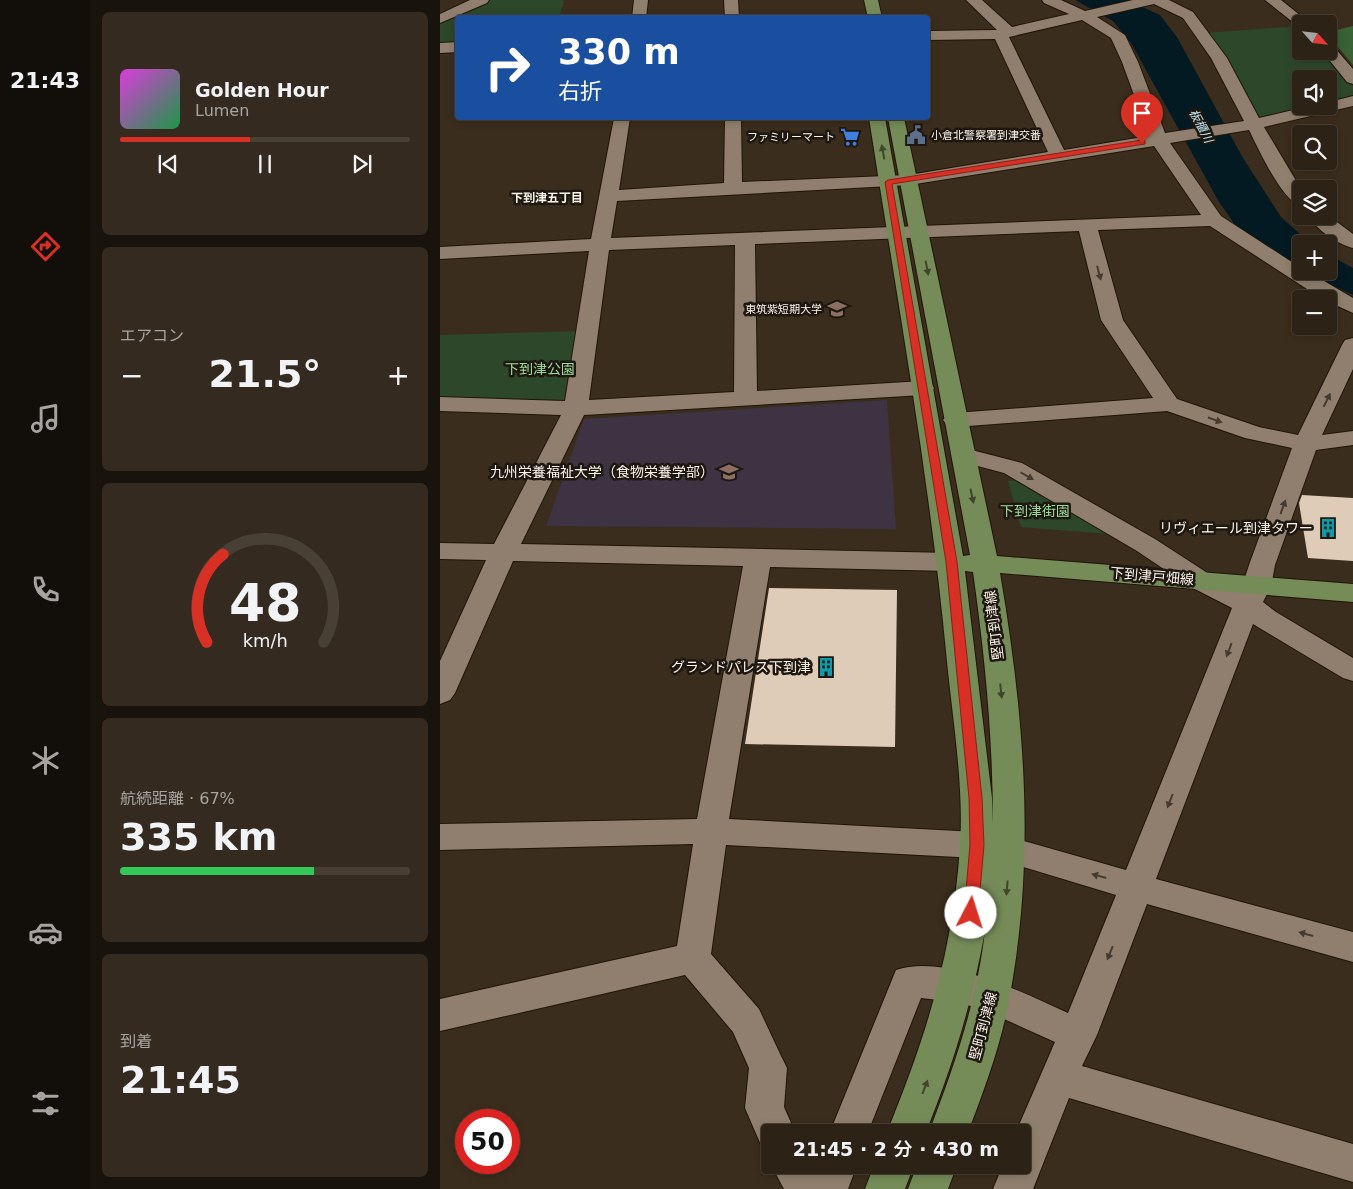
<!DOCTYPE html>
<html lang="ja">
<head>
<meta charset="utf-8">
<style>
	body { margin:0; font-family:"DejaVu Sans","Noto Sans JP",sans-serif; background:#342a1f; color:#f1f3f6; height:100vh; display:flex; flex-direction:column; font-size:19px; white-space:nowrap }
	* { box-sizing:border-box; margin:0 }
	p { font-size:16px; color:#a6a4a1 }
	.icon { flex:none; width:28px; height:28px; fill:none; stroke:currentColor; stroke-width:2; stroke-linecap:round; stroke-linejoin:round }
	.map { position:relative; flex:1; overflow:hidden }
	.drawer { display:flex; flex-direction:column; gap:12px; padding:12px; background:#18130c; width:350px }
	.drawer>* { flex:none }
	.banner { position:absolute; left:15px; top:15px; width:475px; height:105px; border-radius:5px; box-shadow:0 2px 8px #0003,0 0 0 1px #483f35; background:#1a4fa0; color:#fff; overflow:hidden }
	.needle { width:32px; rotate:117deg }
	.controls { position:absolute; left:852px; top:15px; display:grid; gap:10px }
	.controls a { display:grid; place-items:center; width:45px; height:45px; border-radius:5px; background:#2c2216; box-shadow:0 2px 8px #0003,0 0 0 1px #483f35; font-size:25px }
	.speed { position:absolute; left:15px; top:1109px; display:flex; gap:10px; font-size:25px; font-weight:700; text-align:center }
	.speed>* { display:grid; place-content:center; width:65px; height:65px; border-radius:50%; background:#2c2216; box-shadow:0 2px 8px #0003,0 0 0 1px #483f35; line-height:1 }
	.speed .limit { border:8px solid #d22; background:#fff; color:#111 }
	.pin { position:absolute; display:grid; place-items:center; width:42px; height:42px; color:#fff; margin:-51px -21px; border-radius:50% 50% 50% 0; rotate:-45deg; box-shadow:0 0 5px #0007 }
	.pin .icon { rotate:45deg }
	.me { position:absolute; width:55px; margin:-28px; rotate:5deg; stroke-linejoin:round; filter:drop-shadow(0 0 4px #0008) }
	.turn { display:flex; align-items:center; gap:18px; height:105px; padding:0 20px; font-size:22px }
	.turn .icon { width:65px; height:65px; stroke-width:2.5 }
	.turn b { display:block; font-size:35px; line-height:42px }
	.big { font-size:38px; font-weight:600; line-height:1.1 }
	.drawer .card { flex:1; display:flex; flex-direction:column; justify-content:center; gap:8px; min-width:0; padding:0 18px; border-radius:8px; background:#342a1f }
	.drawer .dial { align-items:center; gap:0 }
	.dial svg { height:130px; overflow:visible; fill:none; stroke:#483f35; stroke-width:7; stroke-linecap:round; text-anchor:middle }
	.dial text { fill:#f1f3f6; stroke:none }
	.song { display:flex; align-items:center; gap:15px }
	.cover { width:60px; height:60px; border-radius:8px; background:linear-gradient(135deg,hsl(300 70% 55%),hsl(140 70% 35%)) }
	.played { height:5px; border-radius:2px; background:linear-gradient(90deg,#d93025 45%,#483f35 45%) }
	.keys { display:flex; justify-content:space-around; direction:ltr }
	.heat { display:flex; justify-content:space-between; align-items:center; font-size:28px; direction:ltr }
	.charge { height:8px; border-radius:4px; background:linear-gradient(90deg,#34c759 67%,#483f35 0) }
	.trip { position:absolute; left:321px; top:1124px; width:270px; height:50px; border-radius:5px; background:#2c2216; box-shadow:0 2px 8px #0003,0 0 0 1px #483f35; font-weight:600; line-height:50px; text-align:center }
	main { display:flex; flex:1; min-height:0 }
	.tab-bar { display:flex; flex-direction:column; width:90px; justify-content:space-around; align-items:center; background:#120e09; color:#a6a4a1 }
	.tab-bar .icon { width:35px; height:35px }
	.tab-bar .on { color:#d93025 }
	.tab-bar b { font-size:22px; color:#f1f3f6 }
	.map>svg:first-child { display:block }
	.education { fill:#3d3343 }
	.green { fill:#2d472b }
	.forest { fill:#386235 }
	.water { fill:#031a23 }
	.building { fill:#deccb9 }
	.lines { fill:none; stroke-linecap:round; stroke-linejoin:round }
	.minor-casing { stroke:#211506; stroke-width:2 }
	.major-casing { stroke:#211506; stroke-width:2 }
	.minor { fill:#907f6e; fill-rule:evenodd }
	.major { fill:#758b58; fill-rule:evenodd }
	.oneway { fill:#40452d }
	.oneway2 { fill:#453b31 }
	.route { fill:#d93025; stroke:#8d1f18 }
	.labels { text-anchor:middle; stroke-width:5; stroke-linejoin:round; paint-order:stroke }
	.far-poi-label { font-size:11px; fill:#fcf3e9; stroke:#1d1710; text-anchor:end }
	.far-water-label { font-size:12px; font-style:italic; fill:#c1e7f7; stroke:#1d1710 }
	.far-neighbourhood-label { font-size:12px; font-weight:bold; fill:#fcf3e9; stroke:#1d1710 }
	.park-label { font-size:14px; fill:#9ddd98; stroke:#1d1710 }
	.poi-label { font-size:14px; fill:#fcf3e9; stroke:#1d1710; text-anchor:end }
	.street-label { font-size:14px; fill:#fcf3e9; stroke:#1d1710 }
</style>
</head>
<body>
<main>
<nav class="tab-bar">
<b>21:43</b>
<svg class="icon on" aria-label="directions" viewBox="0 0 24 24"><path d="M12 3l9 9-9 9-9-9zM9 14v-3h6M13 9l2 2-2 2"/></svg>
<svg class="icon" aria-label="music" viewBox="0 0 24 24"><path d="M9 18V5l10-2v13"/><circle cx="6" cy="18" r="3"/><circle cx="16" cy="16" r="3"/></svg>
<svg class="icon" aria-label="phone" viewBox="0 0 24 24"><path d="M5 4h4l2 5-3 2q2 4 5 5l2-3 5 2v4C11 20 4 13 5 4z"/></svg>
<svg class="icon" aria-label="climate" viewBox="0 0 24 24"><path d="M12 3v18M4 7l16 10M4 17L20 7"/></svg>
<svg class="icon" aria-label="car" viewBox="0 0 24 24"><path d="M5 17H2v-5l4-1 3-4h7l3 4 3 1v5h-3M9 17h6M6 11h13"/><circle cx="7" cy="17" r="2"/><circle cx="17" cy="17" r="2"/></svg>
<svg class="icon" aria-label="filters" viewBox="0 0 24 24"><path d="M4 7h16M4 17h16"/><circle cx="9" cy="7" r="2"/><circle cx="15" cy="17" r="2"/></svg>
</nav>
<section class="drawer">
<div class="card">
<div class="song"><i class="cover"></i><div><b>Golden Hour</b><p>Lumen</p></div></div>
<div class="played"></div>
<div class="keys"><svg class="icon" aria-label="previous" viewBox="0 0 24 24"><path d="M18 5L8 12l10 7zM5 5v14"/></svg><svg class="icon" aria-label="pause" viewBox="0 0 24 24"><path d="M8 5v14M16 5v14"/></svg><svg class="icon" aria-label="next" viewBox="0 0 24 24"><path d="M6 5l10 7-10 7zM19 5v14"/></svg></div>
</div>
<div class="card"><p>エアコン</p>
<div class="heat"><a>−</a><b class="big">21.5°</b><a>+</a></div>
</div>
<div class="card dial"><svg viewBox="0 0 100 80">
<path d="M14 69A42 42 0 1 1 86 69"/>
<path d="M14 69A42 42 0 0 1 24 15" stroke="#d93025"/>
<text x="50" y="56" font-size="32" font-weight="700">48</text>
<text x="50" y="72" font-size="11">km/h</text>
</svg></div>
<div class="card"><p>航続距離 · 67%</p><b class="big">335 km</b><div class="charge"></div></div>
<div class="card"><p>到着</p><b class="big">21:45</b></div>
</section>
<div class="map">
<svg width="913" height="1189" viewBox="0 0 913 1189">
	<rect width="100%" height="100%" fill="#3b2d1d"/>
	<polygon class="education" points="447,400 456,529 106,526 144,419"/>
	<g class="green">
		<polygon points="50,0 122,0 124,1 119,17 18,18 17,43 0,44 0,22"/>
		<polygon points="860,26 861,51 884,51 913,86 913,97 889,102 889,79 861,79 861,106 873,106 823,118 815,114 802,86 785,57 766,33"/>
		<polygon points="141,331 131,405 0,401 0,335"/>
		<polygon points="578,480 668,534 581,527 568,481"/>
	</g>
	<polygon class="forest" points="913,26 913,65 889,36 889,32"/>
	<g class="water">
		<polygon points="635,0 687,0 720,15 737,37 803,158 841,217 871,244 861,244 861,270 796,226 779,202 691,43 673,21"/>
		<polygon points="889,255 913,268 913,295 863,271 889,271"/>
	</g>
	<g class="building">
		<polygon points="862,495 913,498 913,561 868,558 859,503"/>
		<polygon points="329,588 457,590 455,747 305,744"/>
	</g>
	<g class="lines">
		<g class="minor-casing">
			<g id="minor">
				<polygon points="30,0 49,0 47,3 0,23 0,14"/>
				<polygon points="194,0 208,0 206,18 192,18"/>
				<polygon points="284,0 298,0 299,18 285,18"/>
				<path d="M526,0H542L572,27L629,14L604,3L602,0H621L645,11L693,0H729L753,12L787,58L819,118L870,106H889V102L913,96V106L824,127L861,189V206C842,201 818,148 809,130L730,143L781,216L861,268V271H867L913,298V313L889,302V299H883L867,289L770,226L658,230L683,320L737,399L819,427L858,435L902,345L905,340L913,338V369L882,435L913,431V445L876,450L835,565L831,586L823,602L836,612L913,658V681L903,678L813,624L716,879L913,932V962L707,904L657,1035L642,1066L913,1144V1182L629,1098L593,1189H553L563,1165H582V1132H576L615,1042L544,1010L517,1002L481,998L428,1132H390L456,970C504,953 584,993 628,1013L676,895L570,863L537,858L286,845L271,954L319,1009L341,1056L347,1068L344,1107L355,1132H330V1149L321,1145L305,1108L309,1068L293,1032L245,975L0,1031V999L237,946L253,844L0,850V824L257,819L303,566L73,561L15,693L10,700L0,704V661L46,560L0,559V543L54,544L121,415L0,411V397L125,401L149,251L0,259V247L151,239L174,118H190L179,190L284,183L285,118H301L302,182L469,175L608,152L555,39L488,40V31L557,30ZM714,4L743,18L771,58L804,121L725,133L698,62L685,35L657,17ZM642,20L671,38L682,62L709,136L624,150L569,37ZM714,146L761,215L171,238L177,201L469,185ZM639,231L661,320L713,398L515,413L507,415L503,420L507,425L515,427L727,411L805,438L852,448L809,565L801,590L769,574L715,539L582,463L524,448L515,450L512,455L515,460L564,473L697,551L749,586L792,608L686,870L570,837L537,832L289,819L330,567L511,571L520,568L524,562L520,556L511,553L81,544L144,415L483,395L491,393L494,388L491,383L483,381L317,391L315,244ZM295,245L294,392L149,400L169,250Z"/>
				<polygon points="825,0 841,0 871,24 861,24 861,28 859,27"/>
				<polygon points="18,42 18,52 0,53 0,43"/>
				<polygon points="889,45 894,47 913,69 913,84 907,82 882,51 889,51"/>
				<path d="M868,216H889L913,234V248C897,244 877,230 868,216Z"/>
				<polygon points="331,1165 375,1165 376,1167 377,1165 417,1165 408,1189 344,1189"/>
			</g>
		</g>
		<g class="major-casing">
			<g id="major">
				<polygon points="424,0 438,0 442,18 428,18"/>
				<path d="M429,118H445L523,556L530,555L448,118H464L557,556L913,584V602L560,573C584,713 596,854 570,995C562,1042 545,1088 528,1132H489C514,1067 537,1001 545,931C532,1003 513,1065 486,1132H447C486,1037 513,951 520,847C524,788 513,721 507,662C490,479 457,299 429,118ZM525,571L533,572C545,656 553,740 553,825L552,798Z"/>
				<polygon points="434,1165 474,1165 465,1189 425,1189"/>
				<polygon points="477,1165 517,1165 508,1189 468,1189"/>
			</g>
		</g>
		<use href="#minor" class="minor"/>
		<use href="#major" class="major"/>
	</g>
	<defs><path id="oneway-solid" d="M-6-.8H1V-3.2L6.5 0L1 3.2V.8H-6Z" transform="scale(1.25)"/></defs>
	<g class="oneway">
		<use href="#oneway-solid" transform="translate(443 152) rotate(-100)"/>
		<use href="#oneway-solid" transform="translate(487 268) rotate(79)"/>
		<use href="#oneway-solid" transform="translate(532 496) rotate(78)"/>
		<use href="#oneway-solid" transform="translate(561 691) rotate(84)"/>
		<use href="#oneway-solid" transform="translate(567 888) rotate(95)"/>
		<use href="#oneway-solid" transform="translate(485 1087) rotate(-69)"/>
	</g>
	<g class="oneway2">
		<use href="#oneway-solid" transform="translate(659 273) rotate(75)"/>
		<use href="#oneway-solid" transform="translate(887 400) rotate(-64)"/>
		<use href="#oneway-solid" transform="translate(775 420) rotate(19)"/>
		<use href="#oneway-solid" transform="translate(587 476) rotate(30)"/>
		<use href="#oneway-solid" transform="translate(843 507) rotate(-70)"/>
		<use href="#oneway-solid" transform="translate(789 650) rotate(111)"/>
		<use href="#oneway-solid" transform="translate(730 801) rotate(111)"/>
		<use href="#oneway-solid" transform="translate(659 876) rotate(-164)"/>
		<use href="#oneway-solid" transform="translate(866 934) rotate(-165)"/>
		<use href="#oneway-solid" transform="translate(670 953) rotate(112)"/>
	</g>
	<polygon class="route" points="702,140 705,141 705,144 452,184 517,562 542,798 544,845 538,913 536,918 531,919 526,918 524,913 530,845 529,798 506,562 445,182 448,180"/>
	<defs>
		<g id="civic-bare" transform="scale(1.5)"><path d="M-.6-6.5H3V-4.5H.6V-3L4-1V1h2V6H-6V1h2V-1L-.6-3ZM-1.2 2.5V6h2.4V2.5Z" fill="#5c6f8a" stroke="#1d1710" stroke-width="2.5" paint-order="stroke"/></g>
		<g id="supermarket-bare" transform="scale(1.5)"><path d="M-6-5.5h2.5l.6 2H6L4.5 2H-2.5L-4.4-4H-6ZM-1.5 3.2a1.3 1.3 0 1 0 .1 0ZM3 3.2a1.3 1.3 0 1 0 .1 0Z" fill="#3f7fe0" stroke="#1d1710" stroke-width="2.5" paint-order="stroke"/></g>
		<g id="university-bare" transform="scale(1.5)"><path d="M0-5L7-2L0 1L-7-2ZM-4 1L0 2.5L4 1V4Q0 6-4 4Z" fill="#8d6e63" stroke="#1d1710" stroke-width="2.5" paint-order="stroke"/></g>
		<g id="building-bare" transform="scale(1.5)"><path d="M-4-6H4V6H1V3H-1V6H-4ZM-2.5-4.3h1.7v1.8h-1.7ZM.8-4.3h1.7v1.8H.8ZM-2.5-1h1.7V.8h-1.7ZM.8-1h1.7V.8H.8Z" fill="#0f9aa8" stroke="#1d1710" stroke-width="2.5" paint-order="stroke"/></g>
	</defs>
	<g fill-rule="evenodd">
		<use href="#civic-bare" x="476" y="135"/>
		<use href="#supermarket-bare" x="410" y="137"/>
		<use href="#university-bare" x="397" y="309"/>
		<use href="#university-bare" x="289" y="472"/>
		<use href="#building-bare" x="888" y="528"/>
		<use href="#building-bare" x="386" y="667"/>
	</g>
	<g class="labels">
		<g class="far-poi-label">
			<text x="491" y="139" text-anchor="start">小倉北警察署到津交番</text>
			<text x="395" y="141">ファミリーマート</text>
			<text x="382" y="313">東筑紫短期大学</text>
		</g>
		<g class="far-water-label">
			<text transform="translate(761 126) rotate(62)" y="4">板櫃川</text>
		</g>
		<g class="far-neighbourhood-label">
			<text x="107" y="202">下到津五丁目</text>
		</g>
		<g class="park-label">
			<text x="100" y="374">下到津公園</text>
			<text x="595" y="516">下到津街園</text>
		</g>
		<g class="poi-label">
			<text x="274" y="477">九州栄養福祉大学（食物栄養学部）</text>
			<text x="873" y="533">リヴィエール到津タワー</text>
			<text x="371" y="672">グランドパレス下到津</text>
		</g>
		<g class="street-label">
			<text transform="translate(712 576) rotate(5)" y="5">下到津戸畑線</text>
			<text transform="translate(554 625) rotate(-97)" y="5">堅町到津線</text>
			<text transform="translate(543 1026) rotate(-75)" y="5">堅町到津線</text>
		</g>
	</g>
</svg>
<div class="controls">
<a><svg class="needle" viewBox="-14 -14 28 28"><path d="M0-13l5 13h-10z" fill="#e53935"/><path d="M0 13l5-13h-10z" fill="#a6a4a1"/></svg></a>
<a><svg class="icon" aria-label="sound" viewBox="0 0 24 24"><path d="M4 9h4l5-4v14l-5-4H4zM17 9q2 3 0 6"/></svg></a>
<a><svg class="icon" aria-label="search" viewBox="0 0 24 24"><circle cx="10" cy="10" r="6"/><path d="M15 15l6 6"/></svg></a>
<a><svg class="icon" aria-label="layers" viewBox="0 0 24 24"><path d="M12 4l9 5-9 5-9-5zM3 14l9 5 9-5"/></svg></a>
<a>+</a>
<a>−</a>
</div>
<div class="speed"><div class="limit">50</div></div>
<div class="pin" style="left:702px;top:143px;background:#d93025"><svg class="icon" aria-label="arrive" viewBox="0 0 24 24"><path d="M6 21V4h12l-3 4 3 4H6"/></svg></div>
<svg class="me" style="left:531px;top:913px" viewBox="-20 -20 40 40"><circle r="19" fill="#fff"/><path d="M0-13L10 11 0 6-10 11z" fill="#d93025"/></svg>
<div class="trip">21:45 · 2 分 · 430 m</div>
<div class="banner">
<div class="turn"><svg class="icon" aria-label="right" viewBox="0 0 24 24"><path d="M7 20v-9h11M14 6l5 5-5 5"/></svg><div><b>330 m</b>右折</div></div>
</div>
</div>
</main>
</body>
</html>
